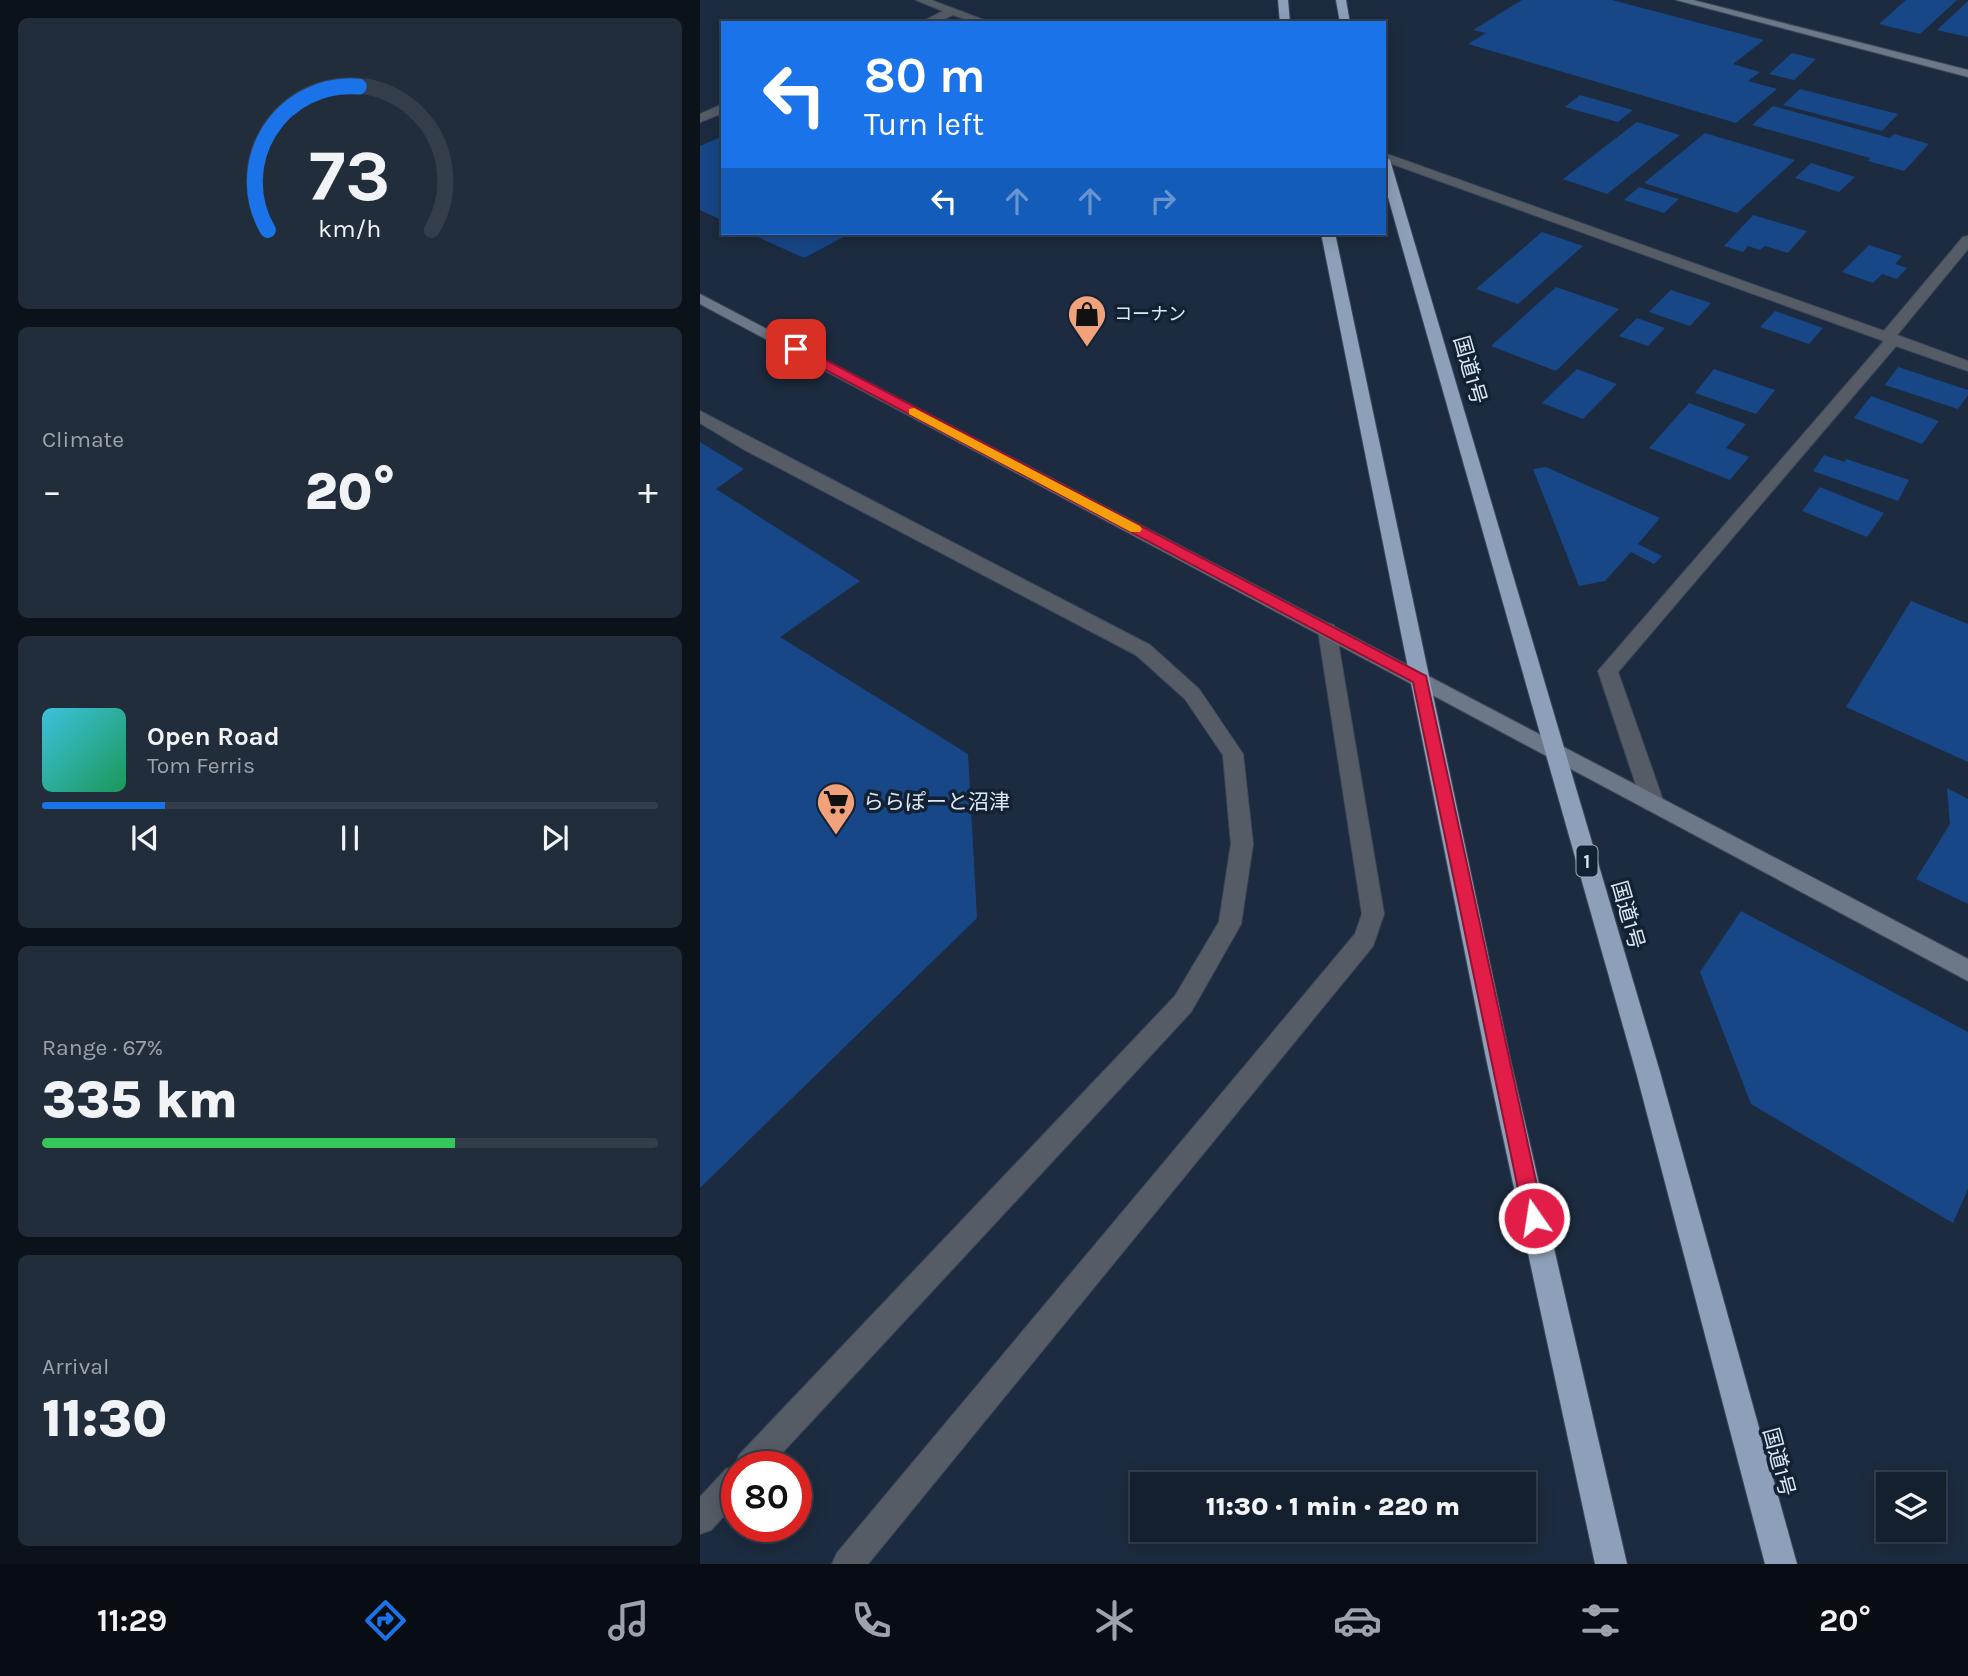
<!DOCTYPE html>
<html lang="en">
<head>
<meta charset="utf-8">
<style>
	body { margin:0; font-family:Karla,"Noto Sans JP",sans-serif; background:#222d3b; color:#f1f3f6; height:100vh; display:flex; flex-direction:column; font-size:26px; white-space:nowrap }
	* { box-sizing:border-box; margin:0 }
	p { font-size:23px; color:#9da3aa }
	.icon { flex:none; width:38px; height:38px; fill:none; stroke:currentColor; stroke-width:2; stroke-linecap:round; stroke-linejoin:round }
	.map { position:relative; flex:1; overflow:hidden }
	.side { display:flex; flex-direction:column; gap:18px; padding:18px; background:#0c121a; width:700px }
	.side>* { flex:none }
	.banner { position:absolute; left:21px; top:21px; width:665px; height:214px; border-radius:0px; box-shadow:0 4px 18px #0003,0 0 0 2px #343e4b; background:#1a73e8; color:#fff; overflow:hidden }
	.fabs { position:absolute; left:1176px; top:1472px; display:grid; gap:14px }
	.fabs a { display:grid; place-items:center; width:70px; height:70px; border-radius:0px; background:#15202f; box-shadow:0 4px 18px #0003,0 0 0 2px #343e4b; font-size:35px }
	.speed { position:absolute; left:21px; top:1451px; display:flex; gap:14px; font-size:35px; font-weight:700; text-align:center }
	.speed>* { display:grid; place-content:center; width:91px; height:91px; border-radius:50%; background:#15202f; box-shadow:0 4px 18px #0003,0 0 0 2px #343e4b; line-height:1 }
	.speed .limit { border:10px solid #d22; background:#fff; color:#111 }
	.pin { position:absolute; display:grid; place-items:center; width:60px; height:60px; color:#fff; margin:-30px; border-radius:14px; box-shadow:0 4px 10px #0006 }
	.me { position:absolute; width:77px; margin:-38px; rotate:347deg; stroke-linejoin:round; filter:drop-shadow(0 0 5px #0008) }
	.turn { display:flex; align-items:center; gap:24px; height:147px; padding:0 28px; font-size:32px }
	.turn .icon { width:91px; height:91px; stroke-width:2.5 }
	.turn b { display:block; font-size:49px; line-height:60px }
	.lanes { display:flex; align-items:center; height:66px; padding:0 28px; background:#0003; justify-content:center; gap:35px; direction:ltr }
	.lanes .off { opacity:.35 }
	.big { font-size:52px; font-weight:800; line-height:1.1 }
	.side .widget { flex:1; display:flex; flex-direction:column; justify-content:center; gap:10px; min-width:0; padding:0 24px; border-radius:10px; background:#222d3b }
	.side .dial { align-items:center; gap:0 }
	.dial svg { height:182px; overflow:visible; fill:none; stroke:#343e4b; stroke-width:7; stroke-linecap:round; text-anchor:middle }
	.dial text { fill:#f1f3f6; stroke:none }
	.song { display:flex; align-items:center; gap:21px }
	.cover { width:84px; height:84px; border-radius:10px; background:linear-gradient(135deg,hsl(190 70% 55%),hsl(150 70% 35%)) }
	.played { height:7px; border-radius:4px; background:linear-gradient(90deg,#1a73e8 20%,#343e4b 20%) }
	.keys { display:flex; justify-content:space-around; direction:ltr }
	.heat { display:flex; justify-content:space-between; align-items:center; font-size:38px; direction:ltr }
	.charge { height:10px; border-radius:5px; background:linear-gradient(90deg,#34c759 67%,#343e4b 0) }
	.trip { position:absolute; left:430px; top:1472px; width:406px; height:70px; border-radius:0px; background:#15202f; box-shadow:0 4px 18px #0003,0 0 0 2px #343e4b; font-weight:800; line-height:70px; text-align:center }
	.tabs { display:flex; height:112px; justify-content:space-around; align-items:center; background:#080d13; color:#9da3aa }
	.tabs .icon { width:49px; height:49px }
	.tabs .current { color:#1a73e8 }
	.tabs b { font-size:32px; color:#f1f3f6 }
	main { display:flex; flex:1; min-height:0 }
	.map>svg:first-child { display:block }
	.building { fill:#174787 }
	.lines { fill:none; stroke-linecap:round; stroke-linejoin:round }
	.lane-casing { stroke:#3b495c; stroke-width:2 }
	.street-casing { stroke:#3b495c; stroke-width:2 }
	.secondary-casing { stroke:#3b495c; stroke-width:2 }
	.highway-casing { stroke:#3b495c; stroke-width:2 }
	.lane { fill:#555c66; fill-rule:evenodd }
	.street { fill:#555c66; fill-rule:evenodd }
	.secondary { fill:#6c7888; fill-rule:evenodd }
	.highway { fill:#8ea0b9; fill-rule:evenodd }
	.route { fill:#e11d48; stroke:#92132f; stroke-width:2 }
	.slow { fill:#f59e0b }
	.labels { text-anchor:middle; stroke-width:7; stroke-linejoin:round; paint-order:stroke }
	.far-poi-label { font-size:18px; fill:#dee8f5; stroke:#132134; text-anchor:start }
	.shield { fill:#132134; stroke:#a1acbb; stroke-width:2 }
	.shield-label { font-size:19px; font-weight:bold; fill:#dee8f5 }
	.street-label { font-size:21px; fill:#dee8f5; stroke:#132134 }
	.poi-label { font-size:21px; fill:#dee8f5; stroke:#132134; text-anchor:start }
</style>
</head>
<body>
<main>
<section class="side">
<div class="widget dial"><svg viewBox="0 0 100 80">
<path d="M14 69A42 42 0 1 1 86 69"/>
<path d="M14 69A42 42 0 0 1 54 6" stroke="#1a73e8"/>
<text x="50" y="56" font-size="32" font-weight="700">73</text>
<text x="50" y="72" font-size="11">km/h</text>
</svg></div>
<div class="widget"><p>Climate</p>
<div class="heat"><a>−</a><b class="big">20°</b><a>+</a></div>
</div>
<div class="widget">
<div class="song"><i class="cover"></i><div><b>Open Road</b><p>Tom Ferris</p></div></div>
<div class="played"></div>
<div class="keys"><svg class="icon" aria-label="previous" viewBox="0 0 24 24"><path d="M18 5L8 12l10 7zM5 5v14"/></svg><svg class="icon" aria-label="pause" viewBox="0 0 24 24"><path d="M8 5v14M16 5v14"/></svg><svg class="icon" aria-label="next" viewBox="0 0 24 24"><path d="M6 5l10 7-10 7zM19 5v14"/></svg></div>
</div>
<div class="widget"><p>Range · 67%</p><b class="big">335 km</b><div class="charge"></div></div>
<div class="widget"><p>Arrival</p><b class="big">11:30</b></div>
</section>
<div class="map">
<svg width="1268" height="1564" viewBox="0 0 1268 1564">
	<rect width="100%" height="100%" fill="#1c2b3f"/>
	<g class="building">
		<polygon points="822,0 912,0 1064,40 1033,64 1060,72 1048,81 1077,89 1036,123 768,44 786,33 773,30"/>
		<polygon points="1206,0 1257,0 1220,34 1179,24"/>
		<polygon points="1268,1 1268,37 1237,30"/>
		<polygon points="1092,53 1116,59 1094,80 1069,74"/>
		<polygon points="1100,89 1198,114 1182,131 1083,105"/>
		<polygon points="880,95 933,110 918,122 865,107"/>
		<polygon points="1073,106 1190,138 1194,134 1229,144 1204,171 1168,161 1170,158 1052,125"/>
		<polygon points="937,122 980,135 907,194 863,179"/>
		<polygon points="1005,133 1095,160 1037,213 944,183"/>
		<polygon points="23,136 23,221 0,210 0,146"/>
		<polygon points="1111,163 1155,177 1139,192 1095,178"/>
		<polygon points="939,187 979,199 964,213 924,200"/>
		<polygon points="1053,215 1107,231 1088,253 1065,246 1060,250 1048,246 1043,252 1024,246"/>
		<polygon points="842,232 883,246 818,304 776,289"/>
		<polygon points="49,233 151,233 104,258"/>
		<polygon points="1169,245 1202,256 1195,264 1207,268 1197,279 1182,274 1173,283 1142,272"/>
		<polygon points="856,287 919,309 856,371 791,346"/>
		<polygon points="971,290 1011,303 990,326 949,312"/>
		<polygon points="1075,311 1123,328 1109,344 1060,327"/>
		<polygon points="937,318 965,328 948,346 919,336"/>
		<polygon points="1198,367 1268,390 1268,395 1258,409 1185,385"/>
		<polygon points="877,369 917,384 883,419 842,403"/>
		<polygon points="1014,369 1075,390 1056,414 995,393"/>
		<polygon points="1171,396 1239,421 1222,444 1154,418"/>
		<polygon points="989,403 1046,424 1026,448 1049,457 1030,480 949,448"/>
		<polygon points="0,442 44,469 16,489 160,581 80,637 268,754 277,918 0,1188"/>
		<polygon points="1124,455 1145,462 1146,459 1209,480 1198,501 1113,471"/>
		<polygon points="846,467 960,518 938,544 962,556 954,564 931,552 905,581 879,586 833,469"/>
		<polygon points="1120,487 1184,513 1167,537 1102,511"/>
		<polygon points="1211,601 1268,624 1268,762 1146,707"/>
		<polygon points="1247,788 1268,799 1268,904 1216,879 1250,824"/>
		<polygon points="1041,911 1268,1032 1268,1189 1253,1223 1051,1104 1000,972"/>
	</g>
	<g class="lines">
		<g class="lane-casing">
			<polygon id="lane" points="0,411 450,645 499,689 543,754 553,844 541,924 491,1012 70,1466 37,1466 37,1502 11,1530 0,1534 0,1497 26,1469 35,1466 39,1455 475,996 519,922 531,844 523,755 485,699 436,655 43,449 0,423"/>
		</g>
		<g class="street-casing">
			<g id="street">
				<polygon points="216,0 231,0 292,23 276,23 253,15 235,23 220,23 243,11"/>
				<polygon points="23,104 23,113 0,122 0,114"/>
				<polygon points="684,153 1184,331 1263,237 1268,236 1268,249 1197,335 1268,361 1268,371 1196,346 918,672 964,803 961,809 953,811 945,809 942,803 898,671 1184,341 684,161"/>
				<polygon points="627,623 634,625 636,630 684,914 673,946 168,1564 132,1564 137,1553 655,934 662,914 618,630 620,625"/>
			</g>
		</g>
		<g class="secondary-casing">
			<g id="secondary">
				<polygon points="976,0 993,0 1268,70 1268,77"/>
				<polygon points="0,294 1268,959 1268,981 0,304"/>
			</g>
		</g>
		<g class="highway-casing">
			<g id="highway">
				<polygon points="578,0 588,0 590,23 580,23"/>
				<polygon points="636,0 646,0 650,23 640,23"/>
				<polygon points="684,156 690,160 960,1072 1097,1564 1065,1564 936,1072 684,183"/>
				<polygon points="621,233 635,233 810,1058 927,1564 895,1564 786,1058"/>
			</g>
		</g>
		<use href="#lane" class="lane"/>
		<use href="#street" class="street"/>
		<use href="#secondary" class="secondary"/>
		<use href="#highway" class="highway"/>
	</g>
	<polygon class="route" points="92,347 101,347 726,676 844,1218 841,1225 834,1228 827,1225 824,1218 713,682 92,352"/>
	<polygon class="slow" points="214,408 440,526 442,529 440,532 431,532 209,414 209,409"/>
	<defs>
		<g id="shop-pin" transform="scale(2.0125)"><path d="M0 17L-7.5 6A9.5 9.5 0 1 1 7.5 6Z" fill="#f1a27b" stroke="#132134"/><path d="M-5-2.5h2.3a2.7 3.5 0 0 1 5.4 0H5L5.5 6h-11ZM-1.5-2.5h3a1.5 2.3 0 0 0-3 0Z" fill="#111"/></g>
		<g id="supermarket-pin" transform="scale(2.0125)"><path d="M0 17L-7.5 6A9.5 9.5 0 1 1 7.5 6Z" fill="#f1a27b" stroke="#132134"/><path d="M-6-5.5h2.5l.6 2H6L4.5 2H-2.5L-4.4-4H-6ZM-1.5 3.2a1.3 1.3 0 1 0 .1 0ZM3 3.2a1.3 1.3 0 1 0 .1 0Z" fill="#111"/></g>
	</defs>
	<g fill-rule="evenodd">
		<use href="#shop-pin" x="387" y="314"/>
		<use href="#supermarket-pin" x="136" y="802"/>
	</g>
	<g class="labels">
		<g class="far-poi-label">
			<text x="414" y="320">コーナン</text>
		</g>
		<rect class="shield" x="876.5" y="845.5" width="21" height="31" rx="5"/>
		<g class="shield-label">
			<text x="887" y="868">1</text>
		</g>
		<g class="street-label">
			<text transform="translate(770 370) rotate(74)" y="7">国道1号</text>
			<text transform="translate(928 915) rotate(74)" y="7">国道1号</text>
			<text transform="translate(1079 1462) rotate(75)" y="7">国道1号</text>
		</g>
		<g class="poi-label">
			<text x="163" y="809">ららぽーと沼津</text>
		</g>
	</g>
</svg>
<div class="fabs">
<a><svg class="icon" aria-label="layers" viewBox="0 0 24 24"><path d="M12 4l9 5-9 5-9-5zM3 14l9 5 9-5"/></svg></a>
</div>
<div class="speed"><div class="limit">80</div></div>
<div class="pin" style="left:96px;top:349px;background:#d93025"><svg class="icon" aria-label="arrive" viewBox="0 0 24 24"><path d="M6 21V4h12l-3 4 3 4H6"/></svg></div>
<svg class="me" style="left:834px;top:1218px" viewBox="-20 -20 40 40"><circle r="17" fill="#e11d48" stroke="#fff" stroke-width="3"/><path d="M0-11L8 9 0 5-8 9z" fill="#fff"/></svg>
<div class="trip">11:30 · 1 min · 220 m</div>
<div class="banner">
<div class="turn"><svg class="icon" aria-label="left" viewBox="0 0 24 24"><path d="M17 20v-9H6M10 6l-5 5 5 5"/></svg><div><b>80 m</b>Turn left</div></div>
<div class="lanes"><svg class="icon" aria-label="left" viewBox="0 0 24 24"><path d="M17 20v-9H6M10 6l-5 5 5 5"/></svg><svg class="icon off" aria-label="ahead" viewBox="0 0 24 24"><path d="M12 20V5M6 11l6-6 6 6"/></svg><svg class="icon off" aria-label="ahead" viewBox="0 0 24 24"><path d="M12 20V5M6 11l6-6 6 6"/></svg><svg class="icon off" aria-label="right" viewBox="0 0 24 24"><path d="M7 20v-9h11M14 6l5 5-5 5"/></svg></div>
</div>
</div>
</main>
<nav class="tabs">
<b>11:29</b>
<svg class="icon current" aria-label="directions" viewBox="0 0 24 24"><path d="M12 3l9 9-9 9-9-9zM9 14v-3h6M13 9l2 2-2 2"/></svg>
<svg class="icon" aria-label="music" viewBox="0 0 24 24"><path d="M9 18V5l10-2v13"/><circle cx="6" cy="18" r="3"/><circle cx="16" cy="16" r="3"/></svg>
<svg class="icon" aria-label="phone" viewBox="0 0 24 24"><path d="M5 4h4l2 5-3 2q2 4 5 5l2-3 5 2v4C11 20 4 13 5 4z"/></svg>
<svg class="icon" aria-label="climate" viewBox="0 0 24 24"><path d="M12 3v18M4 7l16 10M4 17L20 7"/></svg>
<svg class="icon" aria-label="car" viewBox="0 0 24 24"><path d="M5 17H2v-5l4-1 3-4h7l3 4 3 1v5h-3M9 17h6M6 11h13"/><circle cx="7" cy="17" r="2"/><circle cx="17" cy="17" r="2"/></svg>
<svg class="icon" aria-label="filters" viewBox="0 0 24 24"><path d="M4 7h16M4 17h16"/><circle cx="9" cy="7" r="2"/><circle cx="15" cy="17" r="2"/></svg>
<b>20°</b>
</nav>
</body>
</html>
